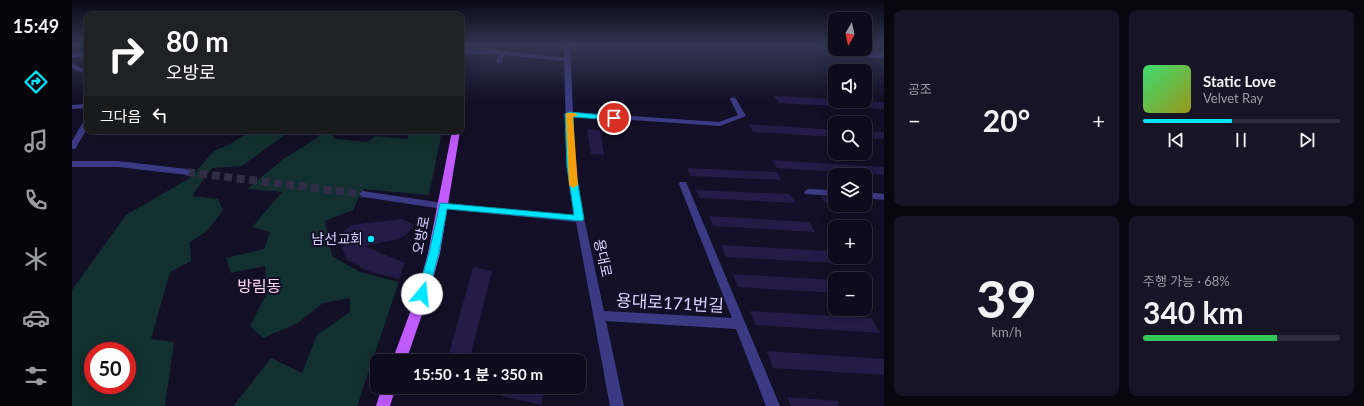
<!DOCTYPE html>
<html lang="ko">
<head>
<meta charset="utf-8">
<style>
	body { margin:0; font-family:Lato,"Noto Sans KR",sans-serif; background:#171425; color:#f1f3f6; height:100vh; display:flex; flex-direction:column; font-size:15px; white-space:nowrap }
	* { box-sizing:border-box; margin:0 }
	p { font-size:13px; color:#9b9ba3 }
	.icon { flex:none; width:22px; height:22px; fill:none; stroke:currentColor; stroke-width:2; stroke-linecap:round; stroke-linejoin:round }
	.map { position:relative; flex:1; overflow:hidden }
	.panel { display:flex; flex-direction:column; gap:10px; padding:10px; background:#08060f; width:480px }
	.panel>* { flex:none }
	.banner { position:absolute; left:12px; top:12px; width:380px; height:122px; border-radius:8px; box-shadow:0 4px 16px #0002,0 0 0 1px #2e2b3b; background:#202124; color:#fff; overflow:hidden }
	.needle { width:26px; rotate:189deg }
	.tools { position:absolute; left:756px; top:12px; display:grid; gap:8px }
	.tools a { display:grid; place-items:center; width:44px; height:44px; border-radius:8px; background:#0e0b1c; box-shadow:0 4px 16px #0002,0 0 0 1px #2e2b3b; font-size:20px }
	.speed { position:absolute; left:12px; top:342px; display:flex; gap:8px; font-size:20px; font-weight:700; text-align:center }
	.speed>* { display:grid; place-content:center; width:52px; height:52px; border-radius:50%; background:#0e0b1c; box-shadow:0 4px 16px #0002,0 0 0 1px #2e2b3b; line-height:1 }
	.speed .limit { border:6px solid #d22; background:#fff; color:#111 }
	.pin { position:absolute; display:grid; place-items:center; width:34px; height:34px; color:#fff; margin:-17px; border:2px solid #fff; border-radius:50%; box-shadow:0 1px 4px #0007 }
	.me { position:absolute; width:44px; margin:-22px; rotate:17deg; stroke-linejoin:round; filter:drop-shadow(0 0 3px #0008) }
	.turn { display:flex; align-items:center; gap:14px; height:84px; padding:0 16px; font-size:18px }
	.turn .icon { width:52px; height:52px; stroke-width:2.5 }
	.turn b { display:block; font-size:28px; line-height:34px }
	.then { display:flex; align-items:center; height:38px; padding:0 16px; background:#0003; gap:8px; font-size:15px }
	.big { font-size:30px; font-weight:700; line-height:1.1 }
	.panel .card { flex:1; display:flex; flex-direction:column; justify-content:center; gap:6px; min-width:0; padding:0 14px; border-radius:8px; background:#171425 }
	.panel .dial { align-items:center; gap:0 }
	.dial b { font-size:52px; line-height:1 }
	.song { display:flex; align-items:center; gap:12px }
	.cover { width:48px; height:48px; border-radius:6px; background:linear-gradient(135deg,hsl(140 70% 55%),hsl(60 70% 35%)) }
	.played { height:4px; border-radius:2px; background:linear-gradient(90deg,#00e5ff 45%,#2e2b3b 45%) }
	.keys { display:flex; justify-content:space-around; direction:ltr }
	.heat { display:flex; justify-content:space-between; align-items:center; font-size:22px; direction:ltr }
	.charge { height:6px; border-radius:3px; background:linear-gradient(90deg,#34c759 68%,#2e2b3b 0) }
	.panel .tiles { flex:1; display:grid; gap:10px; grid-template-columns:repeat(2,1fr) }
	.trip { position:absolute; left:298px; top:354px; width:216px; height:40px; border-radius:8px; background:#0e0b1c; box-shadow:0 4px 16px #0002,0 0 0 1px #2e2b3b; font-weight:700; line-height:40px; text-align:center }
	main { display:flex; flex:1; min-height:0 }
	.dock { display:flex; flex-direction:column; width:72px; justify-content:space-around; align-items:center; background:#06040b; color:#9b9ba3 }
	.dock .icon { width:28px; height:28px }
	.dock .active { color:#00e5ff }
	.dock b { font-size:18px; color:#f1f3f6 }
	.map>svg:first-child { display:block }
	.green { fill:#12302f; fill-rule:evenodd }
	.building { fill:#241b47 }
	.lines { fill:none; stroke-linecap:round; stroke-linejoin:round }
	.minor-tunnel { stroke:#312d47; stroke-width:8; stroke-dasharray:8 4.5; stroke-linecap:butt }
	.minor { fill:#3d3a85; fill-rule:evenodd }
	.major { fill:#c25bff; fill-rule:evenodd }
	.route { fill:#00e5ff; stroke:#0095a6 }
	.slow { fill:#f59e0b }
	.poi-dot { fill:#00e5ff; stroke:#130f26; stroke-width:1.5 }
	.labels { text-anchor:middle; stroke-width:4; stroke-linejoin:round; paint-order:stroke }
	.street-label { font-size:14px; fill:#d9d4ff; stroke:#130f26 }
	.poi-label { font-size:14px; fill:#d9d4ff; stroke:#130f26; text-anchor:end }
	.quarter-label { font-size:16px; fill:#ffd6f0; stroke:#130f26 }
	.near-street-label { font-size:17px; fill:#d9d4ff; stroke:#130f26 }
</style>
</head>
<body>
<main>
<nav class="dock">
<b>15:49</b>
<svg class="icon active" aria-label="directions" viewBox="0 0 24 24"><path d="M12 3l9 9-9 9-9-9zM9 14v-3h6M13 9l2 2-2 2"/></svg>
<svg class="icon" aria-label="music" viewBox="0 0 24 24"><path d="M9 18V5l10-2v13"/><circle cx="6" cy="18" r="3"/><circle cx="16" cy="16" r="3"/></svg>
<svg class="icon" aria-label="phone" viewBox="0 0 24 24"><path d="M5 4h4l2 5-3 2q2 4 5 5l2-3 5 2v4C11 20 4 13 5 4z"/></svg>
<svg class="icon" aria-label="climate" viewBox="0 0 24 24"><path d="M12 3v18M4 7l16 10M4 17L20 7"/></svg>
<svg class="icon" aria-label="car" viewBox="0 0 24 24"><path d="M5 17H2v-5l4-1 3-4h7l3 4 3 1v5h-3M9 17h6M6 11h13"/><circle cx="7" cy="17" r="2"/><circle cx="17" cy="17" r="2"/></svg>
<svg class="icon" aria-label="filters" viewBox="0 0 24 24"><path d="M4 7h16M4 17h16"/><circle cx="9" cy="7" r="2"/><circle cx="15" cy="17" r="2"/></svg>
</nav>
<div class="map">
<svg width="812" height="406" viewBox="0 0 812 406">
	<rect width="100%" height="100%" fill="#130f26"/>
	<g class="green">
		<path d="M179,131H218L170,166L140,168L120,196L146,199L151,210L135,231L118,242L119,261L98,272L79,339L102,342L93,406H0V290L54,215L118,178L142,151L158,144ZM21,351H55V385H21Z"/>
		<polygon points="249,131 262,131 260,135 264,139 296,142 303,136 336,139 335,131 370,131 357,195 291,189 281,210 253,221 260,256 288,272 327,282 285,406 163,406 163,404 199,358 230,373 245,335 278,312 278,298 251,303 226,323 191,338 178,326 195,293 193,266 159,273 154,258 192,249 198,232 180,227 210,192 175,189 210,160 246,137"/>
	</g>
	<g class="building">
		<polygon points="702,96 763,99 763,106 707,103"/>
		<polygon points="772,101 812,102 812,109 772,107"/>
		<polygon points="677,124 763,130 763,137 681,132"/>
		<polygon points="515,129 528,130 532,155 519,154"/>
		<polygon points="793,131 812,132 812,139 793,138"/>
		<polygon points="700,160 812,167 812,175 705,168"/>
		<polygon points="615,168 705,172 709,180 619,176"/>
		<polygon points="624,190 718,194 724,203 628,198"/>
		<polygon points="749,197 763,197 763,207 757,207"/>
		<polygon points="637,216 737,222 743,232 641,226"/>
		<polygon points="330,219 342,225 335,234 326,239 292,246 333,263 327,279 299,272 275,260 270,248 271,232 279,225"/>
		<polygon points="649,245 756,251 763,263 654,257"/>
		<polygon points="401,267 420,271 397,361 375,361"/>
		<polygon points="661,274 763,280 763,293 666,287"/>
		<polygon points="678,311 799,318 808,333 684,325"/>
		<polygon points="695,351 812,359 812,375 701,368"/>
		<polygon points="358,387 382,387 380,395 357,390"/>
		<polygon points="416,387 472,387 470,405 429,396 430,393 416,390"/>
		<polygon points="715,397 766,401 766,406 719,406"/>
	</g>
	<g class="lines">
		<polyline class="minor-tunnel" points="115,172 291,194"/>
		<g class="minor">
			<polygon points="492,45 498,45 501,112 647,122 666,115 658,99 661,97 664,99 674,116 648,126 501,116 503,167 507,195 532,311 660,318 607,184 608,182 614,182 708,406 694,406 664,329 534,321 552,406 538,406 504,222 371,209 291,197 287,194 291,191 371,203 502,215 495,167 492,61 432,55 430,62 427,64 424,62 426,54 389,54 389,50 417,49 492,58"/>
			<polygon points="736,45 744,45 769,51 803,54 794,45 800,45 812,54 812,59 769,55"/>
			<polygon points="15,52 15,56 0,58 0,54"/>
			<polygon points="0,63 9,68 15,69 15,73 5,71 0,68"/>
			<polygon points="15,104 15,108 0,109 0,105"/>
			<polygon points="12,121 15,121 15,129 3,149 0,149 0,141"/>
			<polygon points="0,161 46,161 115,169 119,172 115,175 46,167 0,167"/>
			<polygon points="736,189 763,190 763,196 733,194 732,192"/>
			<polygon points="793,192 812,194 812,200 793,198"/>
		</g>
		<g class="major">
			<polygon points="380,131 388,131 368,253 357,294 334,361 320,361 345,294 356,253"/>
			<polygon points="310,387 324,387 318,406 304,406"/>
		</g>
	</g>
	<linearGradient id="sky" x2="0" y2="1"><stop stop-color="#0a0815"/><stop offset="0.44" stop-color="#333752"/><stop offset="1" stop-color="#333752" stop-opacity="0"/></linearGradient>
	<rect width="812" height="102" fill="url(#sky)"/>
	<polygon class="route" points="497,112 542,116 546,118 542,120 501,117 503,167 512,219 510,221 375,209 367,253 356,294 354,297 347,297 345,294 357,253 368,203 502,215 495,167 493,114"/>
	<polygon class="slow" points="494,113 502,113 506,115 501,117 506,185 501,188 497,185"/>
	<circle class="poi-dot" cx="299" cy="239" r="4"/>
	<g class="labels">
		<g class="street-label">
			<text transform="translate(349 235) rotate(-79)" y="5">오방로</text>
			<text transform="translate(531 258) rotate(78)" y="5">용대로</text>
		</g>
		<g class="poi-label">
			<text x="291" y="244">남선교회</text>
		</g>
		<g class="quarter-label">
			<text x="187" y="292">방림동</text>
		</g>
		<g class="near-street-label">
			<text transform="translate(598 303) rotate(3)" y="6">용대로171번길</text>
		</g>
	</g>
</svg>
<div class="tools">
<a><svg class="needle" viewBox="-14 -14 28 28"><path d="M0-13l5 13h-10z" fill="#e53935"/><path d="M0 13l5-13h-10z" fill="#9b9ba3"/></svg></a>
<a><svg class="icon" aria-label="sound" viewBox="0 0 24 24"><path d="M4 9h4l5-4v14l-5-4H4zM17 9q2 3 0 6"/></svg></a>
<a><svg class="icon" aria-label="search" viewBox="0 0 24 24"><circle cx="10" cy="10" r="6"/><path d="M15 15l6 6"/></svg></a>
<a><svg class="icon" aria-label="layers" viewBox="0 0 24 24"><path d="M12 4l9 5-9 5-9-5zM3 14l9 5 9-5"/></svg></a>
<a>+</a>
<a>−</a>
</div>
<div class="speed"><div class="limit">50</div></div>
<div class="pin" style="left:542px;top:118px;background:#d93025"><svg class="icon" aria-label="arrive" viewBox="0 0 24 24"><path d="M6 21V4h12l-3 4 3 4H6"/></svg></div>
<svg class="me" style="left:350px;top:294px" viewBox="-20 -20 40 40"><circle r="19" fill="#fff"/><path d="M0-13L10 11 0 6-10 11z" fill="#00e5ff"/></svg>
<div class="trip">15:50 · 1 분 · 350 m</div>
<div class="banner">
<div class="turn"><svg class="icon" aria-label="right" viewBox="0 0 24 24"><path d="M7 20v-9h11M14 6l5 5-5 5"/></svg><div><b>80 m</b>오방로</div></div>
<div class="then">그다음<svg class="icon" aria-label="left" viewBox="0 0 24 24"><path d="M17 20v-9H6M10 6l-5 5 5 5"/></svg></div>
</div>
</div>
<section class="panel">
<div class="tiles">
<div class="card"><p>공조</p>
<div class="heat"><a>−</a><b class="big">20°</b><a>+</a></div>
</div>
<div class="card">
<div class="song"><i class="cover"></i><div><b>Static Love</b><p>Velvet Ray</p></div></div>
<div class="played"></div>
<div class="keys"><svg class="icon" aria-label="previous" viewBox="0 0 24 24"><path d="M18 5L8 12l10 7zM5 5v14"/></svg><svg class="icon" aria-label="pause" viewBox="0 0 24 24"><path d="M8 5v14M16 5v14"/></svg><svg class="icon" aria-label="next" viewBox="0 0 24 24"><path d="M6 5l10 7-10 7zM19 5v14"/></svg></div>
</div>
<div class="card dial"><b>39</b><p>km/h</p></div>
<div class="card"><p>주행 가능 · 68%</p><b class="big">340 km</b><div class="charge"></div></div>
</div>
</section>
</main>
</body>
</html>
